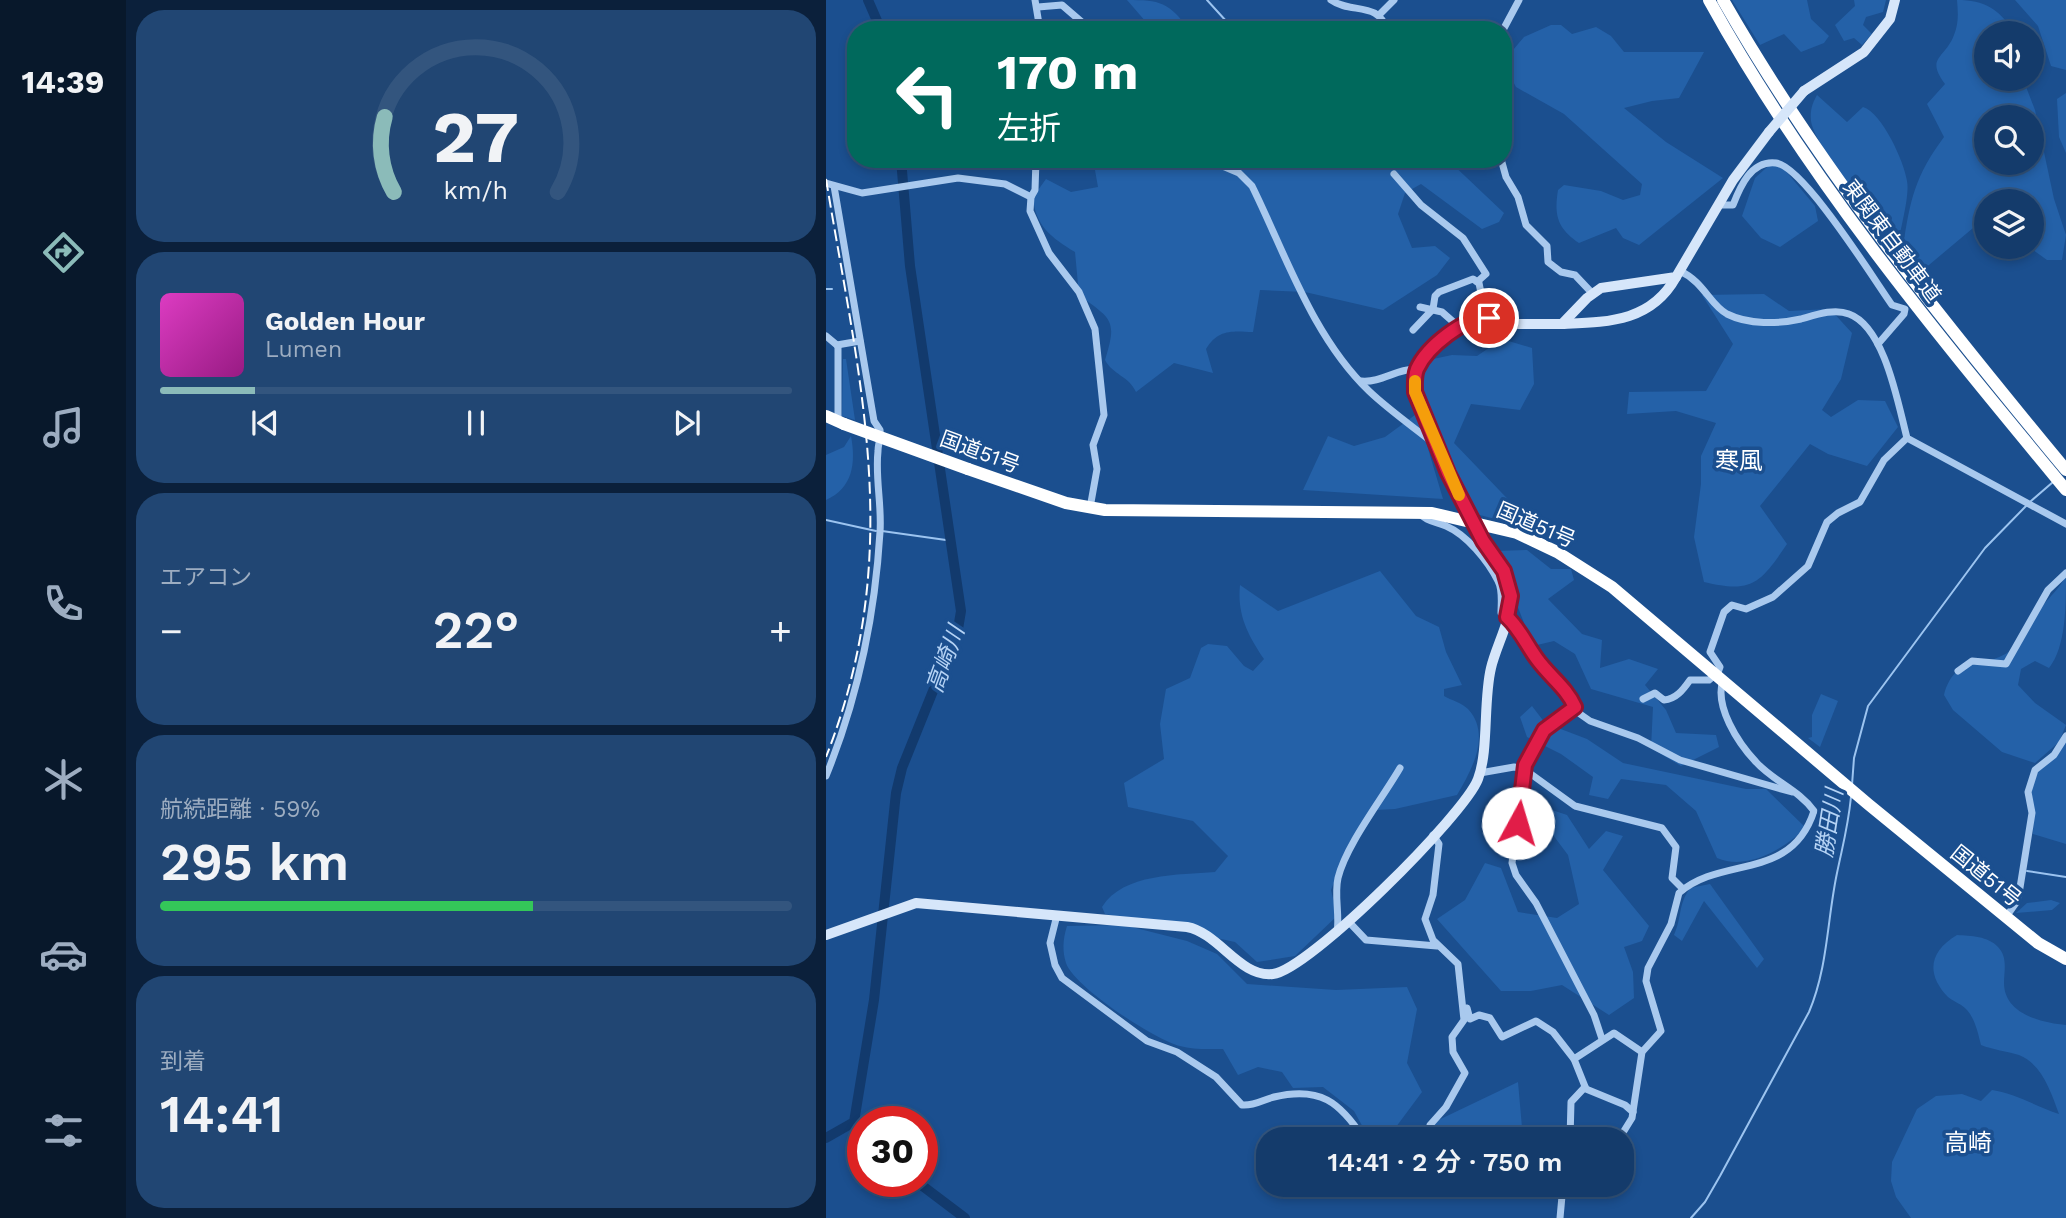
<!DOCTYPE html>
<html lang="ja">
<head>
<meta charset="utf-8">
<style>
	body { margin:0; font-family:"Work Sans","Noto Sans JP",sans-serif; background:#214673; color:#f1f3f6; height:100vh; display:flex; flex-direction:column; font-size:26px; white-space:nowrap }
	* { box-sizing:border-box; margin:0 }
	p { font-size:23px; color:#9dadc1 }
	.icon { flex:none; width:38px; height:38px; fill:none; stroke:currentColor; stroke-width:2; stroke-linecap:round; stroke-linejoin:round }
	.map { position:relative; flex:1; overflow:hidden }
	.drawer { display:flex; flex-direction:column; gap:10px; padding:10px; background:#0b203b; width:700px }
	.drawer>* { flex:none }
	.hud { position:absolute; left:21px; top:21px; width:665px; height:147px; border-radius:28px; box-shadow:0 4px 10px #0003,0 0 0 2px #33557e; background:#00695c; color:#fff; overflow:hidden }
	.controls { position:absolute; left:1148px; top:21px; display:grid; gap:14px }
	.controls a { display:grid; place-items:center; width:70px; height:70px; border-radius:50%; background:#143b6b; box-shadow:0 4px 10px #0003,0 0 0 2px #33557e; font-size:35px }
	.speed { position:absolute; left:21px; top:1106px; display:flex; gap:14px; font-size:35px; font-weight:700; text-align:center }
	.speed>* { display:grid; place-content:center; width:91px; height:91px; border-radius:50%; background:#143b6b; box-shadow:0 4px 10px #0003,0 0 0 2px #33557e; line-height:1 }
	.speed .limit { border:10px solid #d22; background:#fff; color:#111 }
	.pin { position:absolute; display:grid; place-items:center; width:60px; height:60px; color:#fff; margin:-30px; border:4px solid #fff; border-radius:50%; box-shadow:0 2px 7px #0007 }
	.me { position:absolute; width:77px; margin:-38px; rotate:6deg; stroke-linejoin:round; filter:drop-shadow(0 0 5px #0008) }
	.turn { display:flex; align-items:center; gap:24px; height:147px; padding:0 35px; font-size:32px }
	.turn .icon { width:91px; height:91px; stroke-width:2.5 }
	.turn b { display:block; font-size:49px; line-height:60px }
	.big { font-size:52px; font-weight:600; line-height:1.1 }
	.drawer .tile { flex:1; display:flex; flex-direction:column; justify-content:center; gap:10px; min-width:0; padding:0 24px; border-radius:28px; background:#214673 }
	.drawer .dial { align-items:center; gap:0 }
	.dial svg { height:182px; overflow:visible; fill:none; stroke:#33557e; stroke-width:7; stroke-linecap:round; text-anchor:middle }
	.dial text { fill:#f1f3f6; stroke:none }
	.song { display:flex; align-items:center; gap:21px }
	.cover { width:84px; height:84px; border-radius:10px; background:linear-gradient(135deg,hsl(310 70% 55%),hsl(310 70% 35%)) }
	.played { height:7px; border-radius:4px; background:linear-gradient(90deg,#8bbbb9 15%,#33557e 15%) }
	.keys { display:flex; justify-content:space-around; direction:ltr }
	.heat { display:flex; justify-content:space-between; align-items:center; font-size:38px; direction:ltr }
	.charge { height:10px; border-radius:5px; background:linear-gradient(90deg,#34c759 59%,#33557e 0) }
	.trip { position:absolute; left:430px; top:1127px; width:378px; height:70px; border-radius:28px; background:#143b6b; box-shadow:0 4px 10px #0003,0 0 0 2px #33557e; font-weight:600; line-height:70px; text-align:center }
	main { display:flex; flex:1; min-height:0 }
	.dock { display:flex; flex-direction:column; width:126px; justify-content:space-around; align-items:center; background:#08182b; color:#9dadc1 }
	.dock .icon { width:49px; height:49px }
	.dock .active { color:#8bbbb9 }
	.dock b { font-size:32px; color:#f1f3f6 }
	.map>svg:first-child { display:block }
	.green { fill:#2461a8; fill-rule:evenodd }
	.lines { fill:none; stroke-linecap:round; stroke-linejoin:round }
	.stream { stroke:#9cc4f0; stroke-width:2 }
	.river { stroke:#123a6d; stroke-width:10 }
	.street { stroke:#a9c9ee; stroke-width:7 }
	.secondary { stroke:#d6e6fa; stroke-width:10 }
	.highway { stroke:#fff; stroke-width:12 }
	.rail { stroke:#fff; stroke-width:2; stroke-dasharray:12 5; stroke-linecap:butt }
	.secondary-bridge { stroke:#d6e6fa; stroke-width:10 }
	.highway-bridge { stroke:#fff; stroke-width:12 }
	.route-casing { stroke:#92132f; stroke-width:18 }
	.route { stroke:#e11d48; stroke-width:12 }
	.slow { stroke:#f59e0b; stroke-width:12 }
	.labels { text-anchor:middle; stroke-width:7; stroke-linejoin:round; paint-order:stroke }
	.street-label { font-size:21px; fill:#fff; stroke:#1b4f8f }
	.water-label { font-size:23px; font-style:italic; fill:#b5d3f5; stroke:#1b4f8f }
	.quarter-label { font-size:24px; fill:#fff; stroke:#1b4f8f }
</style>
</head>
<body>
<main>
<nav class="dock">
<b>14:39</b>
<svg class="icon active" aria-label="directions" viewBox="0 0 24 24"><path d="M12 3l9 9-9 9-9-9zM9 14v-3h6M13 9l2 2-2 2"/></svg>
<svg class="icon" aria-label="music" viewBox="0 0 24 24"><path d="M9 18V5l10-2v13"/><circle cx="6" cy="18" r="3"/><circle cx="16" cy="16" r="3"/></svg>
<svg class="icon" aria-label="phone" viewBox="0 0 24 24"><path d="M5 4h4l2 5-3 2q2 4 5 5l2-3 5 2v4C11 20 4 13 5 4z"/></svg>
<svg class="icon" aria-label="climate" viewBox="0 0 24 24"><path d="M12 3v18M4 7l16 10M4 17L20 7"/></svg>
<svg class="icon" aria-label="car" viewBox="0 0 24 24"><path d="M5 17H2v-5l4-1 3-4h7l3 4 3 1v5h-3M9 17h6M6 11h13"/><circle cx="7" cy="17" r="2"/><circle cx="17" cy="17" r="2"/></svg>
<svg class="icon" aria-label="filters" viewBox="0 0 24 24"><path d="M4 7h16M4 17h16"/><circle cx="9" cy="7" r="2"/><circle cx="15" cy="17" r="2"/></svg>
</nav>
<section class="drawer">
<div class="tile dial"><svg viewBox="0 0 100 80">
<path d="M14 69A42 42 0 1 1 86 69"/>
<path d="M14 69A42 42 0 0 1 10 36" stroke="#8bbbb9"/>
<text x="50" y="56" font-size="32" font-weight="700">27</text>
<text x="50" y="72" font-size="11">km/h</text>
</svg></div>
<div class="tile">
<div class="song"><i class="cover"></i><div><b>Golden Hour</b><p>Lumen</p></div></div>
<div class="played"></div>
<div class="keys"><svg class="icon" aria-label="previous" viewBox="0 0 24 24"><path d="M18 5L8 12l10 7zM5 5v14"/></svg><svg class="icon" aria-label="pause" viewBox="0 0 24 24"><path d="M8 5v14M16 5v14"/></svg><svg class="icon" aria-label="next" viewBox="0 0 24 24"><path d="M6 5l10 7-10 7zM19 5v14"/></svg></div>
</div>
<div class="tile"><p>エアコン</p>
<div class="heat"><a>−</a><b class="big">22°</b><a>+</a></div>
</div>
<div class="tile"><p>航続距離 · 59%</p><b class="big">295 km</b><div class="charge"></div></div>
<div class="tile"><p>到着</p><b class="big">14:41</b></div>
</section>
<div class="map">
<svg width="1240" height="1218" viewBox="0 0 1240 1218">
	<rect width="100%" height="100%" fill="#1b4f8f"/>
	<g class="green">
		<path d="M301,0C334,0 343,2 363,30H327Z"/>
		<polygon points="906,0 981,0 985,19 1003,36 998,43 975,52 958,34 934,45"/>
		<polygon points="1028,0 1060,0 1057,12 1040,17 1037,25 1046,34 1036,45 1028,38 1018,41 1009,25 1029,6"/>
		<path d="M1131,0C1159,0 1172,9 1188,31L1160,33V79H1197L1209,110L1228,199L1240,235L1236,260H1221L1203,247H1206V201H1160V226L1153,223L1097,270L1077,247C1084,200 1089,176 1118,137L1101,104L1119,84C1099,57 1119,59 1128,35C1133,23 1132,12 1131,0ZM1160,117H1206V163H1160Z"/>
		<polygon points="1189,0 1240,0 1240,70 1225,66 1212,26"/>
		<path d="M725,25H735L746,34L770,27L785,36L798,52H878L853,98L826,101L798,108L840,142L897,178L813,245L797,238L790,228L753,243C731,228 728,215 732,190L738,185L775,191L797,200L814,195L816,184L738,114L690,87L682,72L687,50L698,37Z"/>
		<polygon points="1240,93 1240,153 1233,137 1231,99"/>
		<path d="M991,95L1021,122L1037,107C1056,113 1078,161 1081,181C1084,196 1074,229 1072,246C1052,223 989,148 985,121C984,110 986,104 991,95Z"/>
		<path d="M267,159H576L575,163L592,166L603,159H621L678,213L673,222L656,229L595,184L579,193L572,214L586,248L609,246L624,258L611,275L557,310L479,292L434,290L427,332C406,331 392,329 380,349L387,373L348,363L310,392C303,376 287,375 279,360C292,319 285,319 253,295L249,252C226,238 209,226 207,197L220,179L245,192L272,187Z"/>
		<polygon points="950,159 989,206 992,221 954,247 935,238 916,216 929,178"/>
		<path d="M938,294L963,311L1004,309L1026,333L1015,379L996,410L1005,417L1032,400L1059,401L1072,427L1041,466L1002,454L984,444L934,506L961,544C935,582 927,594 878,582L868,537L875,484V456L890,423L850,411L801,414L803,392L880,391L907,344L876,295Z"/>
		<polygon points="676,339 706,348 708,384 694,410 645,404 628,443 698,516 681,522 642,512 588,384 607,359 626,355 651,356"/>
		<polygon points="17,359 20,359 29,420 16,416"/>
		<polygon points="589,415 598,435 617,499 477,490 502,436 528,446 559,437"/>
		<path d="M25,436C30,463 27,488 0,500V455L18,447Z"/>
		<polygon points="701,550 725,569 745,569 748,580 722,599 756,634 776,640 774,668 803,659 832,669 819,685 840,710 850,733 890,735 893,747 855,766 825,748 827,707 765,689 749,654 728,641 707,646 670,551"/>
		<path d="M554,571L590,616L613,627L620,652L636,685L618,689V696C625,700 636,703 642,709C666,735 645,771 631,795L569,809L549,810L516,862L505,890L511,916L469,956L431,962L409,942L279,914L276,907C297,873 353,875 389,872L402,856L367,821L302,807L298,783L338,759L334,724L340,689L364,678L375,648L382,644L401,646L418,666L427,671L438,659C422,635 411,615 414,585L452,611Z"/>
		<path d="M1240,575C1240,606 1240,647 1223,668L1209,661L1195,669L1192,685L1209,703L1240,725L1233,742L1209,763L1176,752L1127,710L1118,695C1129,655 1153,670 1181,653C1198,642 1202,625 1213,610C1222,598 1234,589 1240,575Z"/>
		<polygon points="995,694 1012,701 994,747 982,738 986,737 986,715"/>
		<path d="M706,706L719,723L761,739L797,763L920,789H940L980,828C957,849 922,871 891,858L870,811L840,785L795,779L782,799L763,795L767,777L735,754L701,737L694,717Z"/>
		<polygon points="1240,740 1240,844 1207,834 1208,809 1204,790 1212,771"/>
		<polygon points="723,809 741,815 763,849 780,831 797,836 777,870 823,926 816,941 798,947 807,972 808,998 783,1015 736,985 705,991 675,991 611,919 639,900 659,863 675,868 692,912 731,918 753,904 742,855 718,823"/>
		<path d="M884,884L938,959L931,968L878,901L856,941L848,935C856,917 852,905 864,888Z"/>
		<polygon points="1225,900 1234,903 1226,910 1190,913 1201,903"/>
		<path d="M298,925L361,941L391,954L421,984L510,990L581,987L591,1009L581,1063L596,1092L567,1131L600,1126L692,1082L697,1139H662L634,1127L628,1139H547L539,1131L528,1111L497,1087L467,1088L456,1072L432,1067L412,1075L397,1049C383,1049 367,1050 354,1046C329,1040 248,987 240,963C236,950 237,939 241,926Z"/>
		<path d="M1131,935C1145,936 1162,936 1172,947C1182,957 1178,971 1178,983C1178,1014 1216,1023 1240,1025V1218H1085L1070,1197L1065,1181L1066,1162L1091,1109L1110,1096L1136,1094L1155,1101L1166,1090C1189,1093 1211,1107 1233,1114C1225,1092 1216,1064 1193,1055C1181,1051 1167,1050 1155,1045C1152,1033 1149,1019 1141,1010C1136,1004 1128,1002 1122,997C1099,973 1104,951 1131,935Z"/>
	</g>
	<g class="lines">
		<g class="stream">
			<polyline points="381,0 401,22 415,30"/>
			<polyline points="0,289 6,289"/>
			<polyline points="1205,501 1227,482"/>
			<polyline points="0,520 50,531"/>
			<polyline points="56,531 127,541"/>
			<polyline points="1026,785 1028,758 1042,706 1159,548 1201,505"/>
			<polyline points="1201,871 1240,877"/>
			<path d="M865,1218L879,1202L894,1176L983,1012C1002,967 1001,920 1011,873C1017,844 1022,827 1025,797"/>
		</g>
		<g class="river">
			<polyline points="42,0 55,30"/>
			<polyline points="0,1138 28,1122 48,1000 70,793 76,768 132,629 135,611 84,266 75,159"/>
			<polyline points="90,1181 139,1218"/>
		</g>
		<g class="street">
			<polyline points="209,0 214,30"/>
			<path d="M505,0C524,14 554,1 560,30"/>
			<polyline points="212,7 236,5 265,30"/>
			<polyline points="553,15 568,0"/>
			<polyline points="677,30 693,0"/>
			<polyline points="210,159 209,190 205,197 204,211 223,253 253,292 269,329 278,415 267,445 271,469 264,508"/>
			<path d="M380,159L413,173L426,186C460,255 486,336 543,391C564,411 589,428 611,446"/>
			<polyline points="675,159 680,177 692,197 700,225 721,246 722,262 735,272 749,275 766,293"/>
			<polyline points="568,174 595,205 637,238 660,274 651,282"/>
			<polyline points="0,183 36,193 132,178 179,184 205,197"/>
			<path d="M892,205H907C914,187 925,160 950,163C978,167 1047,278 1066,305L1079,309L1078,314L1052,344"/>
			<path d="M854,271C878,282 884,305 901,314C923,325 952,324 975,319C989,315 1008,308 1023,314C1059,327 1072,404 1081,438L1240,524"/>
			<polyline points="594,307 616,312 632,326"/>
			<polyline points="587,330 607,309 609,296 613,292 647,279 653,283 660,318"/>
			<polyline points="0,336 12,346 12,421"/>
			<polyline points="11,345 34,341"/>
			<path d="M535,381C556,383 571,368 592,369"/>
			<path d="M592,512C601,522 608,521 620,526C641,535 662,561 672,581C677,590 675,603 675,613L691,626L711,660L741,689L754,714L764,721L812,738L854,760L966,792"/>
			<polyline points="1132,671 1146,661 1180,664 1222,590 1240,573"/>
			<polyline points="891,675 894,667 884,652 898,612 906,605 920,609 947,597 982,566 1001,522 1012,513 1034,502 1058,460 1081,438"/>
			<path d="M817,699L829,693L838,700C850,699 857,690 864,680H883L890,674"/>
			<polyline points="749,707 718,730 699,765 686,863 690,875 710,903 768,1015 776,1039"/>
			<polyline points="654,773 688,767 698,769 749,806 836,828 850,847 846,878 857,889"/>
			<path d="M0,776C32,697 49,616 54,532C56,505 49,478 52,451C52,444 55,438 54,430L48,421L8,186"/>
			<polyline points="607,835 613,844 607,895 599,919 607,940 632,964 638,1020 626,1037 627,1052 639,1073 620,1107 604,1125 608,1139"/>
			<path d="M231,915L224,943L229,965L236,978L321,1041L351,1052L390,1077L416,1105C429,1106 436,1100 448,1097C494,1086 514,1102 538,1139"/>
			<polyline points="1180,917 1192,900 1206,813 1202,792 1209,770 1228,755 1240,736"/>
			<polyline points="523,922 540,940 611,946"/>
			<path d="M511,933C514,914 508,896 512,878C520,845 556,799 574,768"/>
			<polyline points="641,1008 644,1019 653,1015 664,1018 676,1037 710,1021 727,1032 748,1059 760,1089 799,1105 807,1112"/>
			<polyline points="748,1059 788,1033 816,1052"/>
			<polyline points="744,1139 745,1102 759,1087"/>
			<path d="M793,1139L806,1118L816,1052L835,1031L820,981L822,968L845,924L853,893C896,855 965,882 988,811C973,790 947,781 930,762C912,743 888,706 897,680"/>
			<polyline points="734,1218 737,1185"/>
		</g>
		<g class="secondary">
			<polyline points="978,91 1038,52 1064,19 1069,0"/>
			<path d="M736,324C782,322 825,322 850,277"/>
			<polyline points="638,505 589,392 589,379 597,360 639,322 655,318 689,324 736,324 761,298 775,288 850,277 907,180 943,132"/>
			<path d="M0,935L90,903L361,927C393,933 414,978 447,974C483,970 639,814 652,779C663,750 657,701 665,668C670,646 685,621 685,597C684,575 669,558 657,541"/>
		</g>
		<g class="highway">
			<path d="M883,0C981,178 1111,334 1240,490"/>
			<path d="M897,0C994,170 1116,320 1240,470"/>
			<polyline points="0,416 18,424"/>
			<polyline points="142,469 240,503 279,510 606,513 691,533 731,552 786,587 1042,804 1212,943 1240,959"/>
		</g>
		<path class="rail" d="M0,179C34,385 80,553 0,757"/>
		<g class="secondary-bridge">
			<polyline points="943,132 978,91"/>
			<polyline points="638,505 657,541"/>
		</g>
		<polyline class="highway-bridge" points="18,424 142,469"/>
	</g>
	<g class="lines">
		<g class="route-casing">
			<path id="route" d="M663,318C639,316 601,347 591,369C588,377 589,384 589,392L622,473L657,541L678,571L685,596L681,617C694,629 700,644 711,659C724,677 740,687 749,707L718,730L699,765L692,823"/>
		</g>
		<use href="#route" class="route"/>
		<polyline class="slow" points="589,381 589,392 633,495"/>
	</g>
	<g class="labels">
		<g class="street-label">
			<text transform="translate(1066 241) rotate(53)" y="7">東関東自動車道</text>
			<text transform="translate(154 452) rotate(20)" y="7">国道51号</text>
			<text transform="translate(710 525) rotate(23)" y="7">国道51号</text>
			<text transform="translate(1160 876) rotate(39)" y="7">国道51号</text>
		</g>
		<g class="water-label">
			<text transform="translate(119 659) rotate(-70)" y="8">高崎川</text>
			<text transform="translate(1003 823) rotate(-81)" y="8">勝田川</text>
		</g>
		<g class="quarter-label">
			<text x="913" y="469">寒風</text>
			<text x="1142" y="1151">高崎</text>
		</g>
	</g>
</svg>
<div class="controls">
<a><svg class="icon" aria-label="sound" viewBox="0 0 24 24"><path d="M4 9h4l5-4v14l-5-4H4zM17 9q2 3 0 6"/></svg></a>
<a><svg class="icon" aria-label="search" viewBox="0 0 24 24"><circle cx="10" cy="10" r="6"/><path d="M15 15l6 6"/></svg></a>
<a><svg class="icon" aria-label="layers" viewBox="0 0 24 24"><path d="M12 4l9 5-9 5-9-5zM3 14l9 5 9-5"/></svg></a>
</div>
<div class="speed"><div class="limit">30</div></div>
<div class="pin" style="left:663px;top:318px;background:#d93025"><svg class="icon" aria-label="arrive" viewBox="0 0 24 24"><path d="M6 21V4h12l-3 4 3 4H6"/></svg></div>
<svg class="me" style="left:692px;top:823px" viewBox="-20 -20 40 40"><circle r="19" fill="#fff"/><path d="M0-13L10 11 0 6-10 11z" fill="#e11d48"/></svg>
<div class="trip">14:41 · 2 分 · 750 m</div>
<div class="hud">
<div class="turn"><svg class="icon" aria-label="left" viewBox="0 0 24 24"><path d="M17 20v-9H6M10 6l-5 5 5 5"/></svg><div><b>170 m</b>左折</div></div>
</div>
</div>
</main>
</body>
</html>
